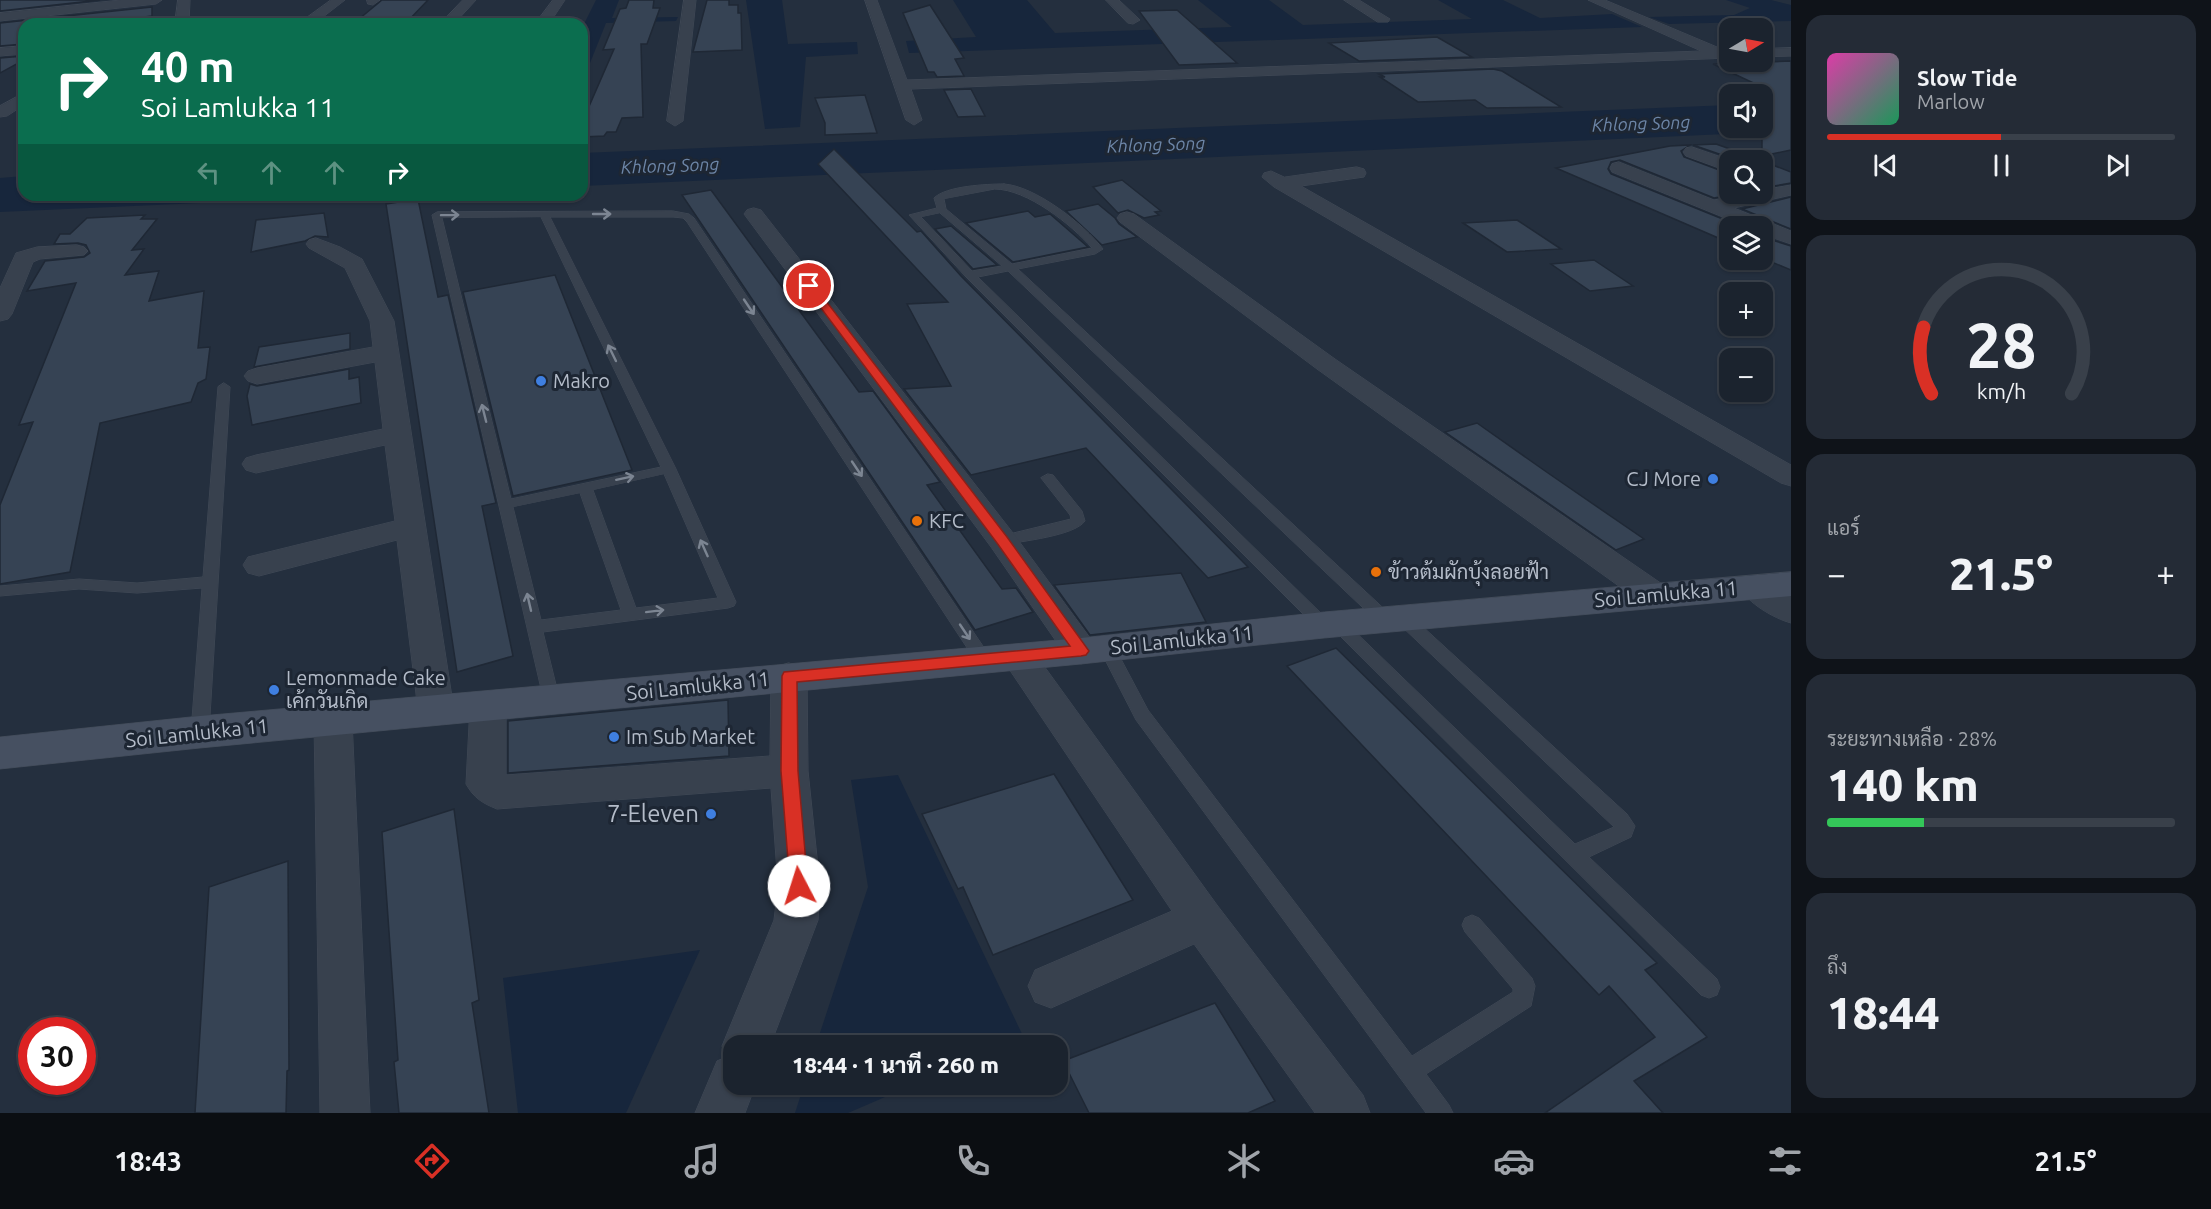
<!DOCTYPE html>
<html lang="th">
<head>
<meta charset="utf-8">
<style>
	body { margin:0; font-family:Ubuntu,Sarabun,sans-serif; background:#242b36; color:#f1f3f6; height:100vh; display:flex; flex-direction:column; font-size:22px; white-space:nowrap }
	* { box-sizing:border-box; margin:0 }
	p { font-size:20px; color:#a0a4aa }
	.icon { flex:none; width:33px; height:33px; fill:none; stroke:currentColor; stroke-width:2; stroke-linecap:round; stroke-linejoin:round }
	.map { position:relative; flex:1; overflow:hidden }
	.sheet { display:flex; flex-direction:column; gap:15px; padding:15px; background:#0f1319; width:420px }
	.sheet>* { flex:none }
	.guide { position:absolute; left:18px; top:18px; width:570px; height:183px; border-radius:18px; box-shadow:0 2px 4px #0004,0 0 0 2px #39404a; background:#0b6e4f; color:#fff; overflow:hidden }
	.needle { width:39px; rotate:80deg }
	.buttons { position:absolute; left:1719px; top:18px; display:grid; gap:12px }
	.buttons a { display:grid; place-items:center; width:54px; height:54px; border-radius:12px; background:#1b232e; box-shadow:0 2px 4px #0004,0 0 0 2px #39404a; font-size:30px }
	.speed { position:absolute; left:18px; top:1017px; display:flex; gap:12px; font-size:30px; font-weight:700; text-align:center }
	.speed>* { display:grid; place-content:center; width:78px; height:78px; border-radius:50%; background:#1b232e; box-shadow:0 2px 4px #0004,0 0 0 2px #39404a; line-height:1 }
	.speed .limit { border:9px solid #d22; background:#fff; color:#111 }
	.pin { position:absolute; display:grid; place-items:center; width:51px; height:51px; color:#fff; margin:-26px; border:3px solid #fff; border-radius:50%; box-shadow:0 2px 6px #0007 }
	.me { position:absolute; width:66px; margin:-33px; rotate:355deg; stroke-linejoin:round; filter:drop-shadow(0 0 4px #0008) }
	.turn { display:flex; align-items:center; gap:21px; height:126px; padding:0 24px; font-size:27px }
	.turn .icon { width:78px; height:78px; stroke-width:2.5 }
	.turn b { display:block; font-size:42px; line-height:51px }
	.lanes { display:flex; align-items:center; height:57px; padding:0 24px; background:#0003; justify-content:center; gap:30px; direction:ltr }
	.lanes .off { opacity:.35 }
	.big { font-size:45px; font-weight:800; line-height:1.1 }
	.sheet .card { flex:1; display:flex; flex-direction:column; justify-content:center; gap:9px; min-width:0; padding:0 21px; border-radius:18px; background:#242b36 }
	.sheet .dial { align-items:center; gap:0 }
	.dial svg { height:156px; overflow:visible; fill:none; stroke:#39404a; stroke-width:7; stroke-linecap:round; text-anchor:middle }
	.dial text { fill:#f1f3f6; stroke:none }
	.song { display:flex; align-items:center; gap:18px }
	.cover { width:72px; height:72px; border-radius:9px; background:linear-gradient(135deg,hsl(320 70% 55%),hsl(150 70% 35%)) }
	.played { height:6px; border-radius:3px; background:linear-gradient(90deg,#d93025 50%,#39404a 50%) }
	.keys { display:flex; justify-content:space-around; direction:ltr }
	.heat { display:flex; justify-content:space-between; align-items:center; font-size:33px; direction:ltr }
	.charge { height:9px; border-radius:4px; background:linear-gradient(90deg,#34c759 28%,#39404a 0) }
	.trip { position:absolute; left:723px; top:1035px; width:345px; height:60px; border-radius:18px; background:#1b232e; box-shadow:0 2px 4px #0004,0 0 0 2px #39404a; font-weight:800; line-height:60px; text-align:center }
	.tabs { display:flex; height:96px; justify-content:space-around; align-items:center; background:#0b0e12; color:#a0a4aa }
	.tabs .icon { width:42px; height:42px }
	.tabs .current { color:#d93025 }
	.tabs b { font-size:27px; color:#f1f3f6 }
	main { display:flex; flex:1; min-height:0 }
	.map>svg:first-child { display:block }
	.water { fill:#17263c }
	.building { fill:#364354; stroke:#1f2835; stroke-width:1.5 }
	.lines { fill:none; stroke-linecap:round; stroke-linejoin:round }
	.lane-casing { stroke:#414a57; stroke-width:1 }
	.street-casing { stroke:#414a57; stroke-width:1 }
	.secondary-casing { stroke:#414a57; stroke-width:1 }
	.lane { fill:#38414e; fill-rule:evenodd }
	.street { fill:#38414e; fill-rule:evenodd }
	.secondary { fill:#465061; fill-rule:evenodd }
	.oneway { stroke:#7c8592 }
	.route { fill:#d93025; stroke:#8d1f18; stroke-width:1.5 }
	.shop-dot { fill:#3f7fe0; stroke:#1d2633; stroke-width:2 }
	.food-dot { fill:#e8710a; stroke:#1d2633; stroke-width:2 }
	.labels { text-anchor:middle; stroke-width:6; stroke-linejoin:round; paint-order:stroke }
	.far-water-label { font-size:18px; font-style:italic; fill:#6d86a8; stroke:#1d2633 }
	.poi-label { font-size:20px; fill:#b4bcc9; stroke:#1d2633; text-anchor:start }
	.street-label { font-size:20px; fill:#b4bcc9; stroke:#1d2633 }
	.near-poi-label { font-size:24px; fill:#b4bcc9; stroke:#1d2633; text-anchor:end }
</style>
</head>
<body>
<main>
<div class="map">
<svg width="1791" height="1113" viewBox="0 0 1791 1113">
	<rect width="100%" height="100%" fill="#242f3e"/>
	<g class="water">
		<polygon points="596,0 619,0 612,18 678,17 676,21 606,23 582,83 582,28"/>
		<polygon points="746,0 782,0 788,44 857,42 858,54 806,57 800,127 765,129"/>
		<polygon points="953,0 1027,0 1055,33 1232,27 1198,0 1269,0 1303,25 1472,19 1438,0 1503,0 1540,18 1612,14 1642,27 909,53 906,41 976,37"/>
		<polygon points="1726,0 1771,0 1791,5 1791,21 1669,24 1649,17 1734,15 1750,8"/>
		<polygon points="1791,102 1791,131 582,186 582,153 1729,105 1730,128 1762,128"/>
		<polygon points="24,176 24,195 380,195 0,212 0,178"/>
		<polygon points="898,775 1023,1036 1001,1045 816,1045 868,887 851,780"/>
		<polygon points="700,950 626,1113 518,1113 503,978"/>
		<polygon points="804,1085 804,1084 913,1085 848,1113 795,1113"/>
	</g>
	<g class="building">
		<polygon points="0,0 100,0 0,11"/>
		<polygon points="382,0 428,0 405,24 353,24"/>
		<polygon points="629,0 654,0 653,8 660,8 647,44 641,44 643,117 622,118 616,132 607,132 604,136 582,137 582,111 587,111 614,49 603,50 620,9 626,8"/>
		<polygon points="707,0 729,0 729,5 738,5 738,13 741,13 742,50 693,52"/>
		<polygon points="930,5 964,58 955,59 964,76 937,77 934,72 928,72 903,13"/>
		<polygon points="152,7 152,16 91,24 24,24 24,44 0,46 0,23"/>
		<polygon points="1177,10 1237,63 1179,65 1139,11"/>
		<polygon points="1437,37 1472,57 1359,61 1329,43"/>
		<polygon points="24,56 24,60 0,73 0,58"/>
		<polygon points="1791,61 1791,150 1762,156 1762,87 1713,64"/>
		<polygon points="1493,69 1502,71 1561,107 1487,108 1475,100 1418,102 1380,77 1385,77 1379,74"/>
		<polygon points="971,89 985,116 958,117 944,90"/>
		<polygon points="865,95 877,133 825,135 825,123 815,98"/>
		<polygon points="1716,144 1761,160 1732,160 1731,158 1693,145"/>
		<polygon points="1690,145 1681,151 1684,157 1730,174 1730,194 1736,194 1714,198 1620,160 1611,162 1608,169 1611,174 1740,226 1730,226 1730,243 1556,168 1670,146"/>
		<polygon points="834,149 917,232 921,231 961,276 1248,567 1208,578 1086,448 971,475 904,389 951,386 907,304 948,302 818,164"/>
		<polygon points="1762,161 1791,172 1791,183 1762,188"/>
		<polygon points="1122,180 1161,211 1155,212 1159,215 1144,218 1128,210 1118,213 1093,187"/>
		<polygon points="711,190 859,392 873,391 940,482 927,485 1002,589 1016,588 1033,612 975,630 682,195"/>
		<polygon points="1791,197 1791,229 1742,209"/>
		<polygon points="418,199 438,297 448,295 496,503 482,506 513,656 457,672 386,204"/>
		<polygon points="1098,204 1115,218 1119,224 1137,237 1102,245 1066,211"/>
		<polygon points="1028,211 1035,217 1050,214 1088,247 1013,262 966,223"/>
		<polygon points="324,213 328,237 315,236 305,241 251,252 256,220"/>
		<polygon points="145,215 141,219 157,219 132,250 144,249 125,275 159,271 149,301 204,291 198,348 210,347 206,379 198,383 191,402 100,423 70,572 0,584 0,505 33,422 19,425 76,283 27,291 45,261 84,257 90,253 86,245 78,243 54,244 60,234 70,234 87,218"/>
		<polygon points="1517,220 1561,249 1507,252 1463,223"/>
		<polygon points="951,226 997,265 973,269 935,229"/>
		<polygon points="1762,237 1791,246 1791,270 1762,258"/>
		<polygon points="1594,260 1633,286 1590,291 1551,264"/>
		<polygon points="555,275 632,470 513,496 463,292"/>
		<polygon points="350,333 350,349 254,367 259,347"/>
		<polygon points="349,369 349,379 359,377 361,403 252,425 247,396 250,384 257,386"/>
		<polygon points="1477,423 1548,473 1644,539 1616,550 1445,432"/>
		<polygon points="1181,573 1206,622 1090,635 1054,585"/>
		<polygon points="1336,648 1657,963 1645,970 1707,1037 1634,1081 1663,1113 1545,1113 1655,1037 1609,986 1599,995 1287,666"/>
		<polygon points="728,700 729,756 508,773 508,721"/>
		<polygon points="1054,774 1133,900 993,955 963,887 958,889 922,814"/>
		<polygon points="454,809 479,1000 472,1003 489,1113 399,1113 394,1062 398,1060 382,832"/>
		<polygon points="288,861 289,1070 287,1071 286,1113 195,1113 209,887"/>
		<polygon points="1215,1003 1275,1101 1248,1113 1089,1113 1063,1061"/>
	</g>
	<g class="lines">
		<g class="lane-casing">
			<g id="lane">
				<path d="M1004,184C1035,186 1084,224 1103,249L1095,254L1018,269L1393,617L1395,621L1393,625H1381L1008,271L978,277L1331,623L1338,619L1344,621L1575,844L1614,827L1398,623L1396,619L1398,615H1410L1627,814L1635,826L1631,837L1589,857L1717,979L1720,987L1717,995L1709,998L1701,995L1331,627L1324,631L1318,629L966,277L909,215L937,208L934,198C946,186 987,184 1004,184ZM995,189C1027,189 1072,225 1092,248L1012,264L946,209L944,199ZM940,213L1002,266L972,271L921,217Z"/>
				<path d="M673,211L689,214L694,218L989,655L991,659L989,663L983,665L977,663L687,222L683,218L673,217H550L676,469L736,602L734,606L728,608L543,632L560,701L557,706L551,708L545,706L432,215L437,212ZM541,217L661,467L511,499L442,218ZM664,474L718,598L636,608L593,490ZM580,493L621,610L541,620L513,507Z"/>
				<polygon points="224,383 230,387 209,732 206,737 200,739 194,737 191,732 202,588 137,593 79,589 0,596 0,586 79,579 137,583 203,577 218,387"/>
				<path d="M1048,474L1053,475L1082,511L1085,521C1074,536 1022,541 1002,545L997,543L995,540L997,537L1071,519L1070,515L1041,478Z"/>
				<polygon points="1107,642 1113,644 1148,710 1412,1056 1513,992 1513,989 1465,932 1462,925 1465,918 1472,915 1479,918 1532,978 1535,986 1531,1006 1426,1074 1449,1105 1453,1113 1426,1113 1136,720 1099,648 1101,644"/>
			</g>
		</g>
		<g class="street-casing">
			<g id="street">
				<polygon points="121,0 162,0 156,4 0,21 0,13"/>
				<polygon points="178,0 190,0 189,24 175,24"/>
				<polygon points="331,0 345,0 314,24 298,24"/>
				<polygon points="367,0 380,0 373,5 368,4"/>
				<polygon points="463,0 476,0 454,24 440,24"/>
				<polygon points="553,0 565,0 549,24 535,24"/>
				<polygon points="684,0 696,0 683,121 675,126 667,121"/>
				<polygon points="865,0 877,0 907,80 1701,51 1588,0 1605,0 1717,47 1719,50 1730,50 1730,58 911,89 922,120 914,125 906,120"/>
				<polygon points="1106,0 1119,0 1140,20 1133,24 1128,23"/>
				<polygon points="1344,0 1359,0 1390,19 1388,22 1378,22"/>
				<polygon points="24,46 24,54 0,56 0,48"/>
				<polygon points="1791,48 1791,56 1762,57 1762,49"/>
				<polygon points="24,93 24,105 7,116 0,117 0,106"/>
				<polygon points="1692,147 1730,160 1730,172 1686,156 1683,152 1686,148"/>
				<polygon points="1619,162 1714,200 1745,194 1762,194 1762,190 1791,185 1791,195 1734,208 1791,231 1791,244 1762,234 1762,226 1745,226 1612,172 1610,168 1612,164"/>
				<polygon points="1357,167 1364,169 1366,173 1364,177 1301,186 1791,465 1791,486 1781,483 1274,187 1262,177 1264,173 1271,171 1284,177"/>
				<polygon points="754,208 761,210 1013,533 1093,642 1098,651 1093,660 1081,664 1069,660 991,547 744,214 747,210"/>
				<polygon points="1127,212 1134,214 1335,359 1665,586 1669,594 1665,602 1653,605 1641,602 1317,369 1120,222 1117,218 1120,214"/>
				<polygon points="316,238 340,247 362,259 394,321 454,710 449,720 436,724 423,720 418,710 397,540 259,576 248,573 243,565 248,557 395,521 385,445 256,473 246,470 242,464 246,458 256,455 383,429 375,362 257,384 248,381 244,376 248,371 257,368 373,347 370,321 345,268 309,248 306,244 309,240"/>
				<polygon points="77,245 84,247 88,251 84,255 40,259 33,262 12,314 8,319 0,321 0,288 16,253 37,247"/>
				<path d="M1755,576L1767,579L1791,595V623C1773,618 1748,603 1739,587L1743,579Z"/>
				<polygon points="1019,644 1031,648 1217,905 1363,1095 1370,1113 1315,1113 1194,944 1051,1008 1035,1002 1028,986 1035,970 1172,911 1007,666 1002,657 1007,648"/>
				<path d="M789,663L802,667L807,676L808,771L820,886L818,920L770,1046H734V1084H756L745,1113H695L717,1061L726,1057L722,1046L774,920L778,886L771,788L497,809C482,803 474,798 466,784L470,706L475,696L488,692L501,696L506,706V775L770,756L771,676L776,667Z"/>
				<polygon points="333,705 346,710 352,720 370,1113 320,1113 314,720 320,710"/>
			</g>
		</g>
		<g class="secondary-casing">
			<polygon id="secondary" points="1791,572 1791,596 1324,638 1081,664 200,748 0,769 0,737 200,716 1081,638 1324,612"/>
		</g>
		<use href="#lane" class="lane"/>
		<use href="#street" class="street"/>
		<use href="#secondary" class="secondary"/>
	</g>
	<defs><path id="oneway-shaft" d="M-6 0H5M1.5-3L5.5 0L1.5 3" fill="none" stroke-width="1.6" stroke-linecap="round" stroke-linejoin="round" transform="scale(1.5)"/></defs>
	<g class="oneway">
		<use href="#oneway-shaft" transform="translate(602 214)"/>
		<use href="#oneway-shaft" transform="translate(450 215) rotate(-1)"/>
		<use href="#oneway-shaft" transform="translate(749 307) rotate(56)"/>
		<use href="#oneway-shaft" transform="translate(612 353) rotate(-116)"/>
		<use href="#oneway-shaft" transform="translate(484 413) rotate(-104)"/>
		<use href="#oneway-shaft" transform="translate(857 469) rotate(56)"/>
		<use href="#oneway-shaft" transform="translate(625 478) rotate(-12)"/>
		<use href="#oneway-shaft" transform="translate(704 548) rotate(-114)"/>
		<use href="#oneway-shaft" transform="translate(529 602) rotate(-103)"/>
		<use href="#oneway-shaft" transform="translate(655 611) rotate(-7)"/>
		<use href="#oneway-shaft" transform="translate(965 632) rotate(56)"/>
	</g>
	<polygon class="route" points="806,284 813,284 1007,537 1089,651 1086,655 1081,656 797,682 798,771 808,886 806,892 799,894 793,892 790,886 781,771 782,676 784,672 1070,646 997,543 806,288"/>
	<g class="shop-dot">
		<circle cx="541" cy="381" r="6"/>
		<circle cx="1713" cy="479" r="6"/>
		<circle cx="274" cy="690" r="6"/>
		<circle cx="614" cy="737" r="6"/>
		<circle cx="711" cy="814" r="6"/>
	</g>
	<g class="food-dot">
		<circle cx="917" cy="521" r="6"/>
		<circle cx="1376" cy="572" r="6"/>
	</g>
	<g class="labels">
		<g class="far-water-label">
			<text transform="translate(1641 124) rotate(-2)" y="6">Khlong Song</text>
			<text transform="translate(1156 145) rotate(-2)" y="6">Khlong Song</text>
			<text transform="translate(670 166) rotate(-2)" y="6">Khlong Song</text>
		</g>
		<g class="poi-label">
			<text x="553" y="388">Makro</text>
			<text x="1701" y="486" text-anchor="end">CJ More</text>
			<text x="929" y="528">KFC</text>
			<text x="1388" y="579">ข้าวต้มผักบุ้งลอยฟ้า</text>
			<text x="286" y="685">Lemonmade Cake<tspan x="286" dy="23">เค้กวันเกิด</tspan></text>
			<text x="626" y="744">Im Sub Market</text>
		</g>
		<g class="street-label">
			<text transform="translate(1666 594) rotate(-5)" y="7">Soi Lamlukka 11</text>
			<text transform="translate(1182 640) rotate(-6)" y="7">Soi Lamlukka 11</text>
			<text transform="translate(698 686) rotate(-6)" y="7">Soi Lamlukka 11</text>
			<text transform="translate(197 733) rotate(-6)" y="7">Soi Lamlukka 11</text>
		</g>
		<g class="near-poi-label">
			<text x="699" y="822">7-Eleven</text>
		</g>
	</g>
</svg>
<div class="buttons">
<a><svg class="needle" viewBox="-14 -14 28 28"><path d="M0-13l5 13h-10z" fill="#e53935"/><path d="M0 13l5-13h-10z" fill="#a0a4aa"/></svg></a>
<a><svg class="icon" aria-label="sound" viewBox="0 0 24 24"><path d="M4 9h4l5-4v14l-5-4H4zM17 9q2 3 0 6"/></svg></a>
<a><svg class="icon" aria-label="search" viewBox="0 0 24 24"><circle cx="10" cy="10" r="6"/><path d="M15 15l6 6"/></svg></a>
<a><svg class="icon" aria-label="layers" viewBox="0 0 24 24"><path d="M12 4l9 5-9 5-9-5zM3 14l9 5 9-5"/></svg></a>
<a>+</a>
<a>−</a>
</div>
<div class="speed"><div class="limit">30</div></div>
<div class="pin" style="left:809px;top:286px;background:#d93025"><svg class="icon" aria-label="arrive" viewBox="0 0 24 24"><path d="M6 21V4h12l-3 4 3 4H6"/></svg></div>
<svg class="me" style="left:799px;top:886px" viewBox="-20 -20 40 40"><circle r="19" fill="#fff"/><path d="M0-13L10 11 0 6-10 11z" fill="#d93025"/></svg>
<div class="trip">18:44 · 1 นาที · 260 m</div>
<div class="guide">
<div class="turn"><svg class="icon" aria-label="right" viewBox="0 0 24 24"><path d="M7 20v-9h11M14 6l5 5-5 5"/></svg><div><b>40 m</b>Soi Lamlukka 11</div></div>
<div class="lanes"><svg class="icon off" aria-label="left" viewBox="0 0 24 24"><path d="M17 20v-9H6M10 6l-5 5 5 5"/></svg><svg class="icon off" aria-label="ahead" viewBox="0 0 24 24"><path d="M12 20V5M6 11l6-6 6 6"/></svg><svg class="icon off" aria-label="ahead" viewBox="0 0 24 24"><path d="M12 20V5M6 11l6-6 6 6"/></svg><svg class="icon" aria-label="right" viewBox="0 0 24 24"><path d="M7 20v-9h11M14 6l5 5-5 5"/></svg></div>
</div>
</div>
<section class="sheet">
<div class="card">
<div class="song"><i class="cover"></i><div><b>Slow Tide</b><p>Marlow</p></div></div>
<div class="played"></div>
<div class="keys"><svg class="icon" aria-label="previous" viewBox="0 0 24 24"><path d="M18 5L8 12l10 7zM5 5v14"/></svg><svg class="icon" aria-label="pause" viewBox="0 0 24 24"><path d="M8 5v14M16 5v14"/></svg><svg class="icon" aria-label="next" viewBox="0 0 24 24"><path d="M6 5l10 7-10 7zM19 5v14"/></svg></div>
</div>
<div class="card dial"><svg viewBox="0 0 100 80">
<path d="M14 69A42 42 0 1 1 86 69"/>
<path d="M14 69A42 42 0 0 1 10 35" stroke="#d93025"/>
<text x="50" y="56" font-size="32" font-weight="700">28</text>
<text x="50" y="72" font-size="11">km/h</text>
</svg></div>
<div class="card"><p>แอร์</p>
<div class="heat"><a>−</a><b class="big">21.5°</b><a>+</a></div>
</div>
<div class="card"><p>ระยะทางเหลือ · 28%</p><b class="big">140 km</b><div class="charge"></div></div>
<div class="card"><p>ถึง</p><b class="big">18:44</b></div>
</section>
</main>
<nav class="tabs">
<b>18:43</b>
<svg class="icon current" aria-label="directions" viewBox="0 0 24 24"><path d="M12 3l9 9-9 9-9-9zM9 14v-3h6M13 9l2 2-2 2"/></svg>
<svg class="icon" aria-label="music" viewBox="0 0 24 24"><path d="M9 18V5l10-2v13"/><circle cx="6" cy="18" r="3"/><circle cx="16" cy="16" r="3"/></svg>
<svg class="icon" aria-label="phone" viewBox="0 0 24 24"><path d="M5 4h4l2 5-3 2q2 4 5 5l2-3 5 2v4C11 20 4 13 5 4z"/></svg>
<svg class="icon" aria-label="climate" viewBox="0 0 24 24"><path d="M12 3v18M4 7l16 10M4 17L20 7"/></svg>
<svg class="icon" aria-label="car" viewBox="0 0 24 24"><path d="M5 17H2v-5l4-1 3-4h7l3 4 3 1v5h-3M9 17h6M6 11h13"/><circle cx="7" cy="17" r="2"/><circle cx="17" cy="17" r="2"/></svg>
<svg class="icon" aria-label="filters" viewBox="0 0 24 24"><path d="M4 7h16M4 17h16"/><circle cx="9" cy="7" r="2"/><circle cx="15" cy="17" r="2"/></svg>
<b>21.5°</b>
</nav>
</body>
</html>
